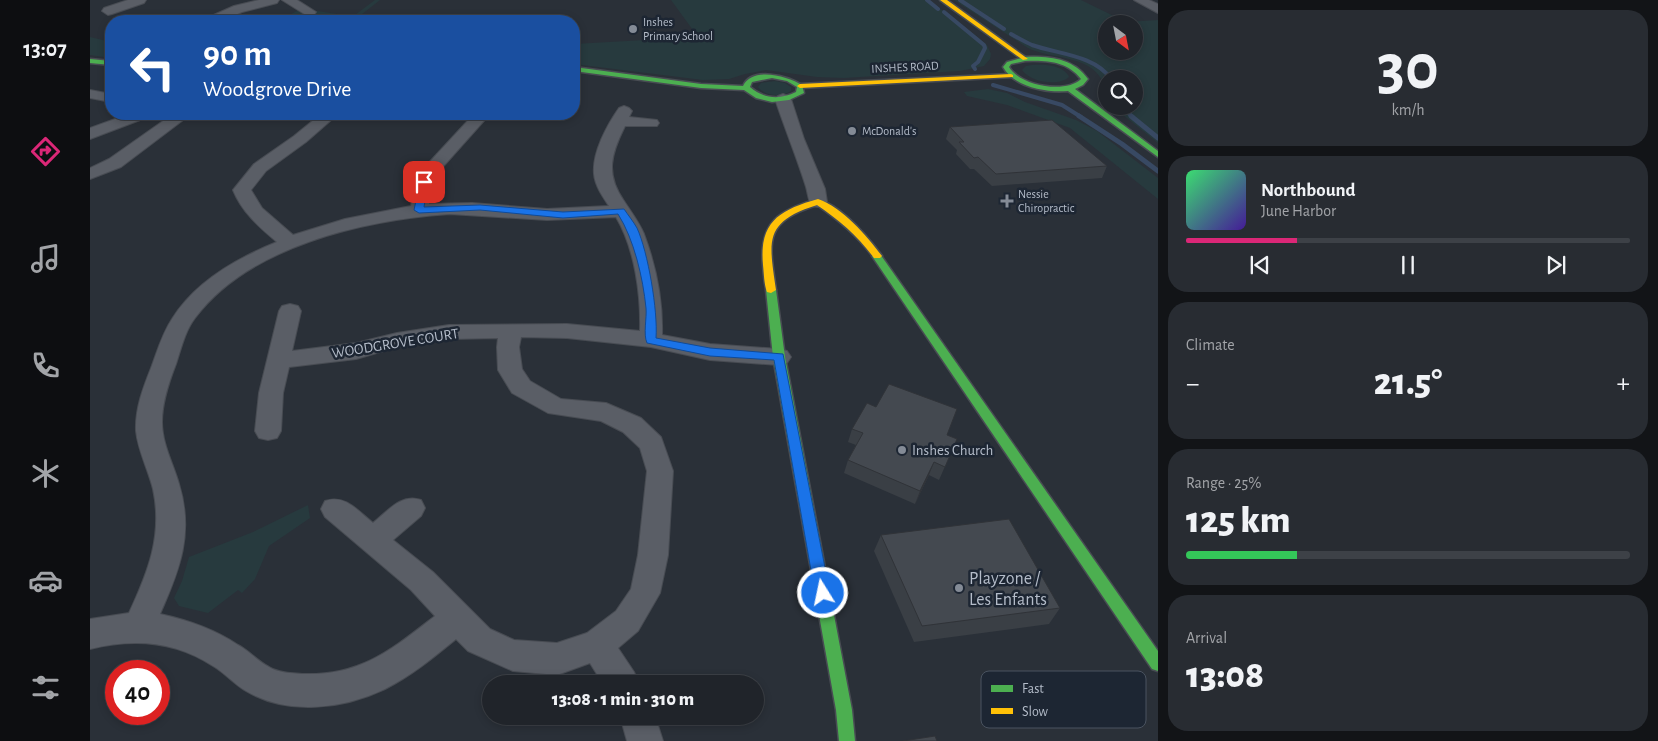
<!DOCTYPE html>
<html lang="en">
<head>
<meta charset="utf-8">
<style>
	body { margin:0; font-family:"Alegreya Sans",sans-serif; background:#282c32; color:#f1f3f6; height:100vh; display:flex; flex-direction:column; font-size:19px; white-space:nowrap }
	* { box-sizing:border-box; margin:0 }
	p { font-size:16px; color:#a2a4a8 }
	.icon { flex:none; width:28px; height:28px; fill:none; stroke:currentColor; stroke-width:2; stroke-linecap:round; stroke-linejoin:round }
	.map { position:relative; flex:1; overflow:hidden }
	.details { display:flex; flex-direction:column; gap:10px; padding:10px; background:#121417; width:500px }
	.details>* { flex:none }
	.top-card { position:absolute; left:15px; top:15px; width:475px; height:105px; border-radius:20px; box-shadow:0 2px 8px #0003,0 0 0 1px #3d4147; background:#1a4fa0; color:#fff; overflow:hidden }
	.needle { width:32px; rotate:148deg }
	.fabs { position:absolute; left:1008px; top:15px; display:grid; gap:10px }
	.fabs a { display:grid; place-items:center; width:45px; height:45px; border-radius:50%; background:#20242a; box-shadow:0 2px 8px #0003,0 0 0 1px #3d4147; font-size:25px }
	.speed { position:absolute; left:15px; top:660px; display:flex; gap:10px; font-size:25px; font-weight:700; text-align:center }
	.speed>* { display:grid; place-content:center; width:65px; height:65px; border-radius:50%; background:#20242a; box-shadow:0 2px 8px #0003,0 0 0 1px #3d4147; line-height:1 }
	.speed .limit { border:8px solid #d22; background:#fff; color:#111 }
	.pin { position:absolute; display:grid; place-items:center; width:42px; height:42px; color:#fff; margin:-21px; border-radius:10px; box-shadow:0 2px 8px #0006 }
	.me { position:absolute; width:55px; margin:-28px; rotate:350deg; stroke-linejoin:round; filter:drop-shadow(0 0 4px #0008) }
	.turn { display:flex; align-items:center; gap:18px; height:105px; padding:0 15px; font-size:22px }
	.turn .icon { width:65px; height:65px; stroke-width:2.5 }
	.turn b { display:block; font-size:35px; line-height:42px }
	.big { font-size:38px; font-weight:800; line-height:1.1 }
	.details .card { flex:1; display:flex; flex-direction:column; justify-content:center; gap:8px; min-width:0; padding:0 18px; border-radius:20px; background:#282c32 }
	.details .dial { align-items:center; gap:0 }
	.dial b { font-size:65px; line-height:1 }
	.song { display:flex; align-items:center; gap:15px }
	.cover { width:60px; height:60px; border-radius:8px; background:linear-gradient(135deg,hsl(140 70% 55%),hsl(260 70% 35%)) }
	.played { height:5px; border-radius:2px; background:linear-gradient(90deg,#db2777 25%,#3d4147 25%) }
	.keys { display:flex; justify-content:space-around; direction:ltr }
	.heat { display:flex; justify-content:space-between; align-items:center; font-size:28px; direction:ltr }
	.charge { height:8px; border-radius:4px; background:linear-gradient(90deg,#34c759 25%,#3d4147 0) }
	.trip { position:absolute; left:392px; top:675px; width:282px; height:50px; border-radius:25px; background:#20242a; box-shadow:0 2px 8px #0003,0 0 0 1px #3d4147; font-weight:800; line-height:50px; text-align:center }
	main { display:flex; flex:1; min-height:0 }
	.tab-bar { display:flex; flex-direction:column; width:90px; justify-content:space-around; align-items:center; background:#0d0e11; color:#a2a4a8 }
	.tab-bar .icon { width:35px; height:35px }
	.tab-bar .selected { color:#db2777 }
	.tab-bar b { font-size:22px; color:#f1f3f6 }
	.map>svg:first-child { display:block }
	.green { fill:#273a3e; fill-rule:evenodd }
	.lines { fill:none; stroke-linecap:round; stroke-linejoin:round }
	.stream-far1 { stroke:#384963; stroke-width:4 }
	.stream { stroke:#384963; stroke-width:5 }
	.street-casing { stroke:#484c53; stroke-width:2 }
	.fast-casing { stroke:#484c53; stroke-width:3 }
	.slow-casing { stroke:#484c53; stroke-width:3 }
	.street { fill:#5a5e66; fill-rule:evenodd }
	.fast { fill:#4caf50; fill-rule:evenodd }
	.slow { fill:#ffc107; fill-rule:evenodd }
	.wall { fill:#3a3f45 }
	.shaded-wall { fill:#303338 }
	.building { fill:#444950; stroke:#303338 }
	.route { fill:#1a73e8; stroke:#114b97 }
	.poi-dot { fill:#848b96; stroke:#1d2633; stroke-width:2 }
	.labels { text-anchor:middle; stroke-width:5; stroke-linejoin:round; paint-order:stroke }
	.far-poi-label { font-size:12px; fill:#b4bcc9; stroke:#1d2633; text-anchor:start }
	.far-street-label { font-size:12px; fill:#b4bcc9; stroke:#1d2633 }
	.street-label { font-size:15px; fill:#b4bcc9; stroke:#1d2633 }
	.poi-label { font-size:15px; fill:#b4bcc9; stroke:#1d2633; text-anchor:start }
	.near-poi-label { font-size:18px; fill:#b4bcc9; stroke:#1d2633; text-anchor:start }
	.key { fill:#1d2633; stroke:#4a5360; stroke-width:1 }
	.key-label { font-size:14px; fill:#b4bcc9 }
</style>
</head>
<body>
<main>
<nav class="tab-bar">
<b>13:07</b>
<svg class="icon selected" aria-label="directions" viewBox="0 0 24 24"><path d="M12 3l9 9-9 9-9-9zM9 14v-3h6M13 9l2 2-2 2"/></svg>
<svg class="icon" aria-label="music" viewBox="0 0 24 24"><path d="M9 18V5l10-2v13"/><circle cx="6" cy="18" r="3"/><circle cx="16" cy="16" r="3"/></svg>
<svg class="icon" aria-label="phone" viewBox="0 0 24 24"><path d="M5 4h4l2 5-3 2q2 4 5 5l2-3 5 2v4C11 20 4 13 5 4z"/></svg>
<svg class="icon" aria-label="climate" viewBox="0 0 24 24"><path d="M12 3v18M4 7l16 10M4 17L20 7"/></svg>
<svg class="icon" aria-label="car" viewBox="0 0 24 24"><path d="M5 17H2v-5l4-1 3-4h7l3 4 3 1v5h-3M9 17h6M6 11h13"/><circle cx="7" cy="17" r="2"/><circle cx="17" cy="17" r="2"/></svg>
<svg class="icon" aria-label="filters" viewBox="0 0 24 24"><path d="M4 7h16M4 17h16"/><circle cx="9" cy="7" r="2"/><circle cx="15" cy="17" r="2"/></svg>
</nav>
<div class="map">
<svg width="1068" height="741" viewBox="0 0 1068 741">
	<rect width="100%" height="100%" fill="#2a3038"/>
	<g class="green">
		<polygon points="285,0 290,0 263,21 187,21 207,11 228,11 259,16 265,15"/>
		<polygon points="581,0 839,0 885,35 897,45 901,54 900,59 894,66 870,71 754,78 727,77 676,70 655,74 639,79 613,80 484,64 484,44 608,37"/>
		<path d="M864,0H991L1036,22L1068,20V143L1022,106H1044V79H1016V100L1011,91L1012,80C999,55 960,59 938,48ZM1016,24H1044V51H1016Z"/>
		<polygon points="0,37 21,42 21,58 0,55"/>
		<path d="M942,65C953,64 974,65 979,77C968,87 940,82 932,70L936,66Z"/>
		<path d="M685,81L695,83L701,87V91C691,97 676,97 668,87L671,83Z"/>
		<polygon points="898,89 917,93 935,102 986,120 1007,131 1068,178 1068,199 980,128 917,105 877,96 874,92"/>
		<polygon points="218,505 220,518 179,546 165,579 152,593 148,590 118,613 89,606 84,598 92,581 99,557 163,532"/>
	</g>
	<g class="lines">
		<g class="stream-far1">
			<polyline points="837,0 848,9"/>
			<polyline points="870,0 914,29"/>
			<polyline points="854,12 894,45 895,48 888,62 883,66 885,69"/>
			<path d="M921,34C928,38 935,42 942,45C967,54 1005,55 1021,79"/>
			<polyline points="903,85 972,105 991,117"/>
			<polyline points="1029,106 1043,117"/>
		</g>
		<g class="stream">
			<polyline points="989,116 1032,144 1068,171"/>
			<polyline points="1041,116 1068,138"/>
		</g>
		<g class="street-casing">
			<g id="street">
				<polygon points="38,0 56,0 54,3 22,14 18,15 12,11 14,8"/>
				<polygon points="169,0 189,0 187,3 152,12 131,21 115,21 117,18 144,6"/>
				<polygon points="192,0 207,0 226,12 224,15 216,15"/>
				<polygon points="1044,0 1059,0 1068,4 1068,13"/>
				<polygon points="0,90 21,94 21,102 0,98"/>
				<path d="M693,94L698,96L701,99L714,139L735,189L737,202L734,206L728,207L722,206C718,200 718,194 716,187C707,158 695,129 685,99L688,96Z"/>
				<path d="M534,106L539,108L542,111L539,117L567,120L569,123L567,126H535C521,154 515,174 534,201C541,212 549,222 554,234C566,266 573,301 572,335L620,344L689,349L697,351L701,357L697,363L689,365L620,360L561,347L477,338L431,337L429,347L432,369L440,381L471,399L516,403L551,418L571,437L583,471L578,555L570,593L548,631L528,648L544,672L549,684H513L500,663L467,675L423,671L378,651L366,639C344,657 321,676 295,689C253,709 198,716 156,691C144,684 135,673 123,666C85,641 44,638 0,649V619L39,613C58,572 73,535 63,489C58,469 48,451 46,431C45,409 53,388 61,368C67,352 72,334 82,319C105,282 147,258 187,242C169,227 152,212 143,190L164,164L204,136L231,114H248L216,142L176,171L161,190L172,208L203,235L255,219L321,206L325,183L334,168L384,114H400L350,170L343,183L339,204L382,203L457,209L519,206C513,197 505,186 504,174C502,153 517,125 529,108ZM360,214L457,220L526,217C545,249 551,295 550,331L477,324L359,325L307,333L266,343L202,351L211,311L208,306L200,304L192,306L189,311L169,393L165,431L169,438L178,440L187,438L191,431L193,393L199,367L266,359L307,347L359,339L408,338L407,347L408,370L422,393L458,413L511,421L533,432L550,448L557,471L548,555L541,589L526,611L497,633L467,643L424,640L400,629L343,572L303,540L331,516L335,508L331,500C311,493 298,511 283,523C268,511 255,494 235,501L231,509L235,517L321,590L345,616C301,650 271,676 212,674C202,673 188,673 179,667C168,661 159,651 148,645C124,629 98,620 70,614C90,569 104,533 89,484C83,463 72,444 72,422C72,402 79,382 86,364C91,349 95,331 105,318C159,246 274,220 360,214Z"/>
				<polygon points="39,114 61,114 58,117 0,139 0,128"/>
				<polygon points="83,114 101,114 31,167 0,179 0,168 19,159"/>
				<polygon points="530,716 565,716 573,741 537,741"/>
			</g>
		</g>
		<g class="fast-casing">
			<g id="fast">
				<path d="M935,57C959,56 983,58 998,79L993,85L985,89L1068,151V157L978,91C956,93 924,87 913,67L917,62ZM935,61C956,60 977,61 991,79C976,94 930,86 919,67L921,64Z"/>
				<polygon points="0,59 21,61 21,65 0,63"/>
				<path d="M484,67L611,84L653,86C662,66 698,76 712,85L714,93L699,100L682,102L666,98L654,90L611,88L484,71ZM682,78L697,81L707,87L706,92C690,100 674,99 660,87L662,82Z"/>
				<polygon points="787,253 790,254 1068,651 1068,671 1062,669 782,256"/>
				<polygon points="681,287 686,290 695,357 762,710 765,741 749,741 746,710 683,357 676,290"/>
			</g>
		</g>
		<g class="slow-casing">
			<g id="slow">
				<polygon points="850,0 857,0 938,59 933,60"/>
				<polygon points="921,74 923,75 923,77 710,88 707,86 710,84"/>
				<path d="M728,199C752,207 777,236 792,256L790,258H784C768,236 749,220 727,205C673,222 679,241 686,290L681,293L677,292C674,284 674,274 673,265C669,222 689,210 728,199Z"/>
			</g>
		</g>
		<use href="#street" class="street"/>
		<use href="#fast" class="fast"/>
		<use href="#slow" class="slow"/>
	</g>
	<g class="wall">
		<polygon points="860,127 1017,166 1012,178 902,186 884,169 880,169 866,154 867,150 856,139"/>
		<polygon points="786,407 867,439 849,480 839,475 825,504 754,473 758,460 766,445 758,442 762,429"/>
		<polygon points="791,535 970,608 959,624 824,642 784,551"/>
	</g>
	<polygon class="shaded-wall" points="844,462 839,475 825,504 830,491"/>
	<g class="building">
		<polygon points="962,120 1017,166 906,174 888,157 884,158 869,142 874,142 860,127"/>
		<polygon points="799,384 867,409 857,435 867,439 855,467 844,462 830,491 758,460 773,433 762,429 777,403 786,407"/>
		<polygon points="919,519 970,608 832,626 791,535"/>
		<polygon points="845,736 847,741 813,741"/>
	</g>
	<path class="route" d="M334,180L338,182L334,207L390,205L473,212L534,209C538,215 543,221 547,228C558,252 568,311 566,338L620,348L693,354L740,593L738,597L733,599L727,597L725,593L684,360L620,356L557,343C553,334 557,318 556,308C553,278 544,239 528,214L473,218L390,210L329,213L324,210L330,182Z"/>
	<g class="poi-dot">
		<circle cx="543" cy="29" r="5"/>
		<circle cx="762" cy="131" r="5"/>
		<path d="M914.5 193.5h5v5h5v5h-5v5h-5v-5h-5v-5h5z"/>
		<circle cx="812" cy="450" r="5"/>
		<circle cx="869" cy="588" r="5"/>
	</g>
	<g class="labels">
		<g class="far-poi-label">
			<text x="553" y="26">Inshes<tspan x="553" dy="14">Primary School</tspan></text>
			<text x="772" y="135">McDonald's</text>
			<text x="928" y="198">Nessie<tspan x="928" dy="14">Chiropractic</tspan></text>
		</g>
		<g class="far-street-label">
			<text transform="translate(815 67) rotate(-3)" y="4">INSHES ROAD</text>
		</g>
		<g class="street-label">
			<text transform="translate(305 343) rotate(-9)" y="5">WOODGROVE COURT</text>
		</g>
		<g class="poi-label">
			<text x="822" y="455">Inshes Church</text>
		</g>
		<g class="near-poi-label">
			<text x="879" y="584">Playzone /<tspan x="879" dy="21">Les Enfants</tspan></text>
		</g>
	</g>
	<rect x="891" y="671" width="165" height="57" rx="8" class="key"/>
	<rect x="901" y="685" width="22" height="7" fill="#4caf50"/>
	<rect x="901" y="708" width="22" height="6" fill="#ffc107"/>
	<g class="key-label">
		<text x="932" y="693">Fast</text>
		<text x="932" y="716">Slow</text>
	</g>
</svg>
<div class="fabs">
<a><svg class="needle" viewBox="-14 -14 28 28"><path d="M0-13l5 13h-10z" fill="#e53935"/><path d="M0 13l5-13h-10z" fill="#a2a4a8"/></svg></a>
<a><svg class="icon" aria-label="search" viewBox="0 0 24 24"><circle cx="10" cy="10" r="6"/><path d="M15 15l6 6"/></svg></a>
</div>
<div class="speed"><div class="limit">40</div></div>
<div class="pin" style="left:334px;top:182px;background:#d93025"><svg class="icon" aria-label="arrive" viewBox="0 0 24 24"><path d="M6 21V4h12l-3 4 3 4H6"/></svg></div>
<svg class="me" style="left:733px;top:593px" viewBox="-20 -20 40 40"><circle r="17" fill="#1a73e8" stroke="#fff" stroke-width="3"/><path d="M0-11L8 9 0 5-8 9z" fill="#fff"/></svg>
<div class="trip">13:08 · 1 min · 310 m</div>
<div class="top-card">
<div class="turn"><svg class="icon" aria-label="left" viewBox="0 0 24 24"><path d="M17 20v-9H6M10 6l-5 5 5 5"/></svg><div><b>90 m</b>Woodgrove Drive</div></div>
</div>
</div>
<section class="details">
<div class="card dial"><b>30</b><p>km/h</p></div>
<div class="card">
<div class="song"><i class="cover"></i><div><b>Northbound</b><p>June Harbor</p></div></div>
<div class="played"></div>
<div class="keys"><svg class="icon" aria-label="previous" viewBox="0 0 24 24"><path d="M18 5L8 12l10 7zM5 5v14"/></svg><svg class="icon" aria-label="pause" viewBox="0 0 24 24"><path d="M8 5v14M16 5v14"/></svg><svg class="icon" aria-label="next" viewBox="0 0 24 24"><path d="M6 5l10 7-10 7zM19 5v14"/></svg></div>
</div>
<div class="card"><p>Climate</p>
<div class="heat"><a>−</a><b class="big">21.5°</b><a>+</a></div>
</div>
<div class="card"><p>Range · 25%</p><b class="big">125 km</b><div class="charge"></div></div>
<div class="card"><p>Arrival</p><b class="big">13:08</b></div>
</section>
</main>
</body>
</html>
